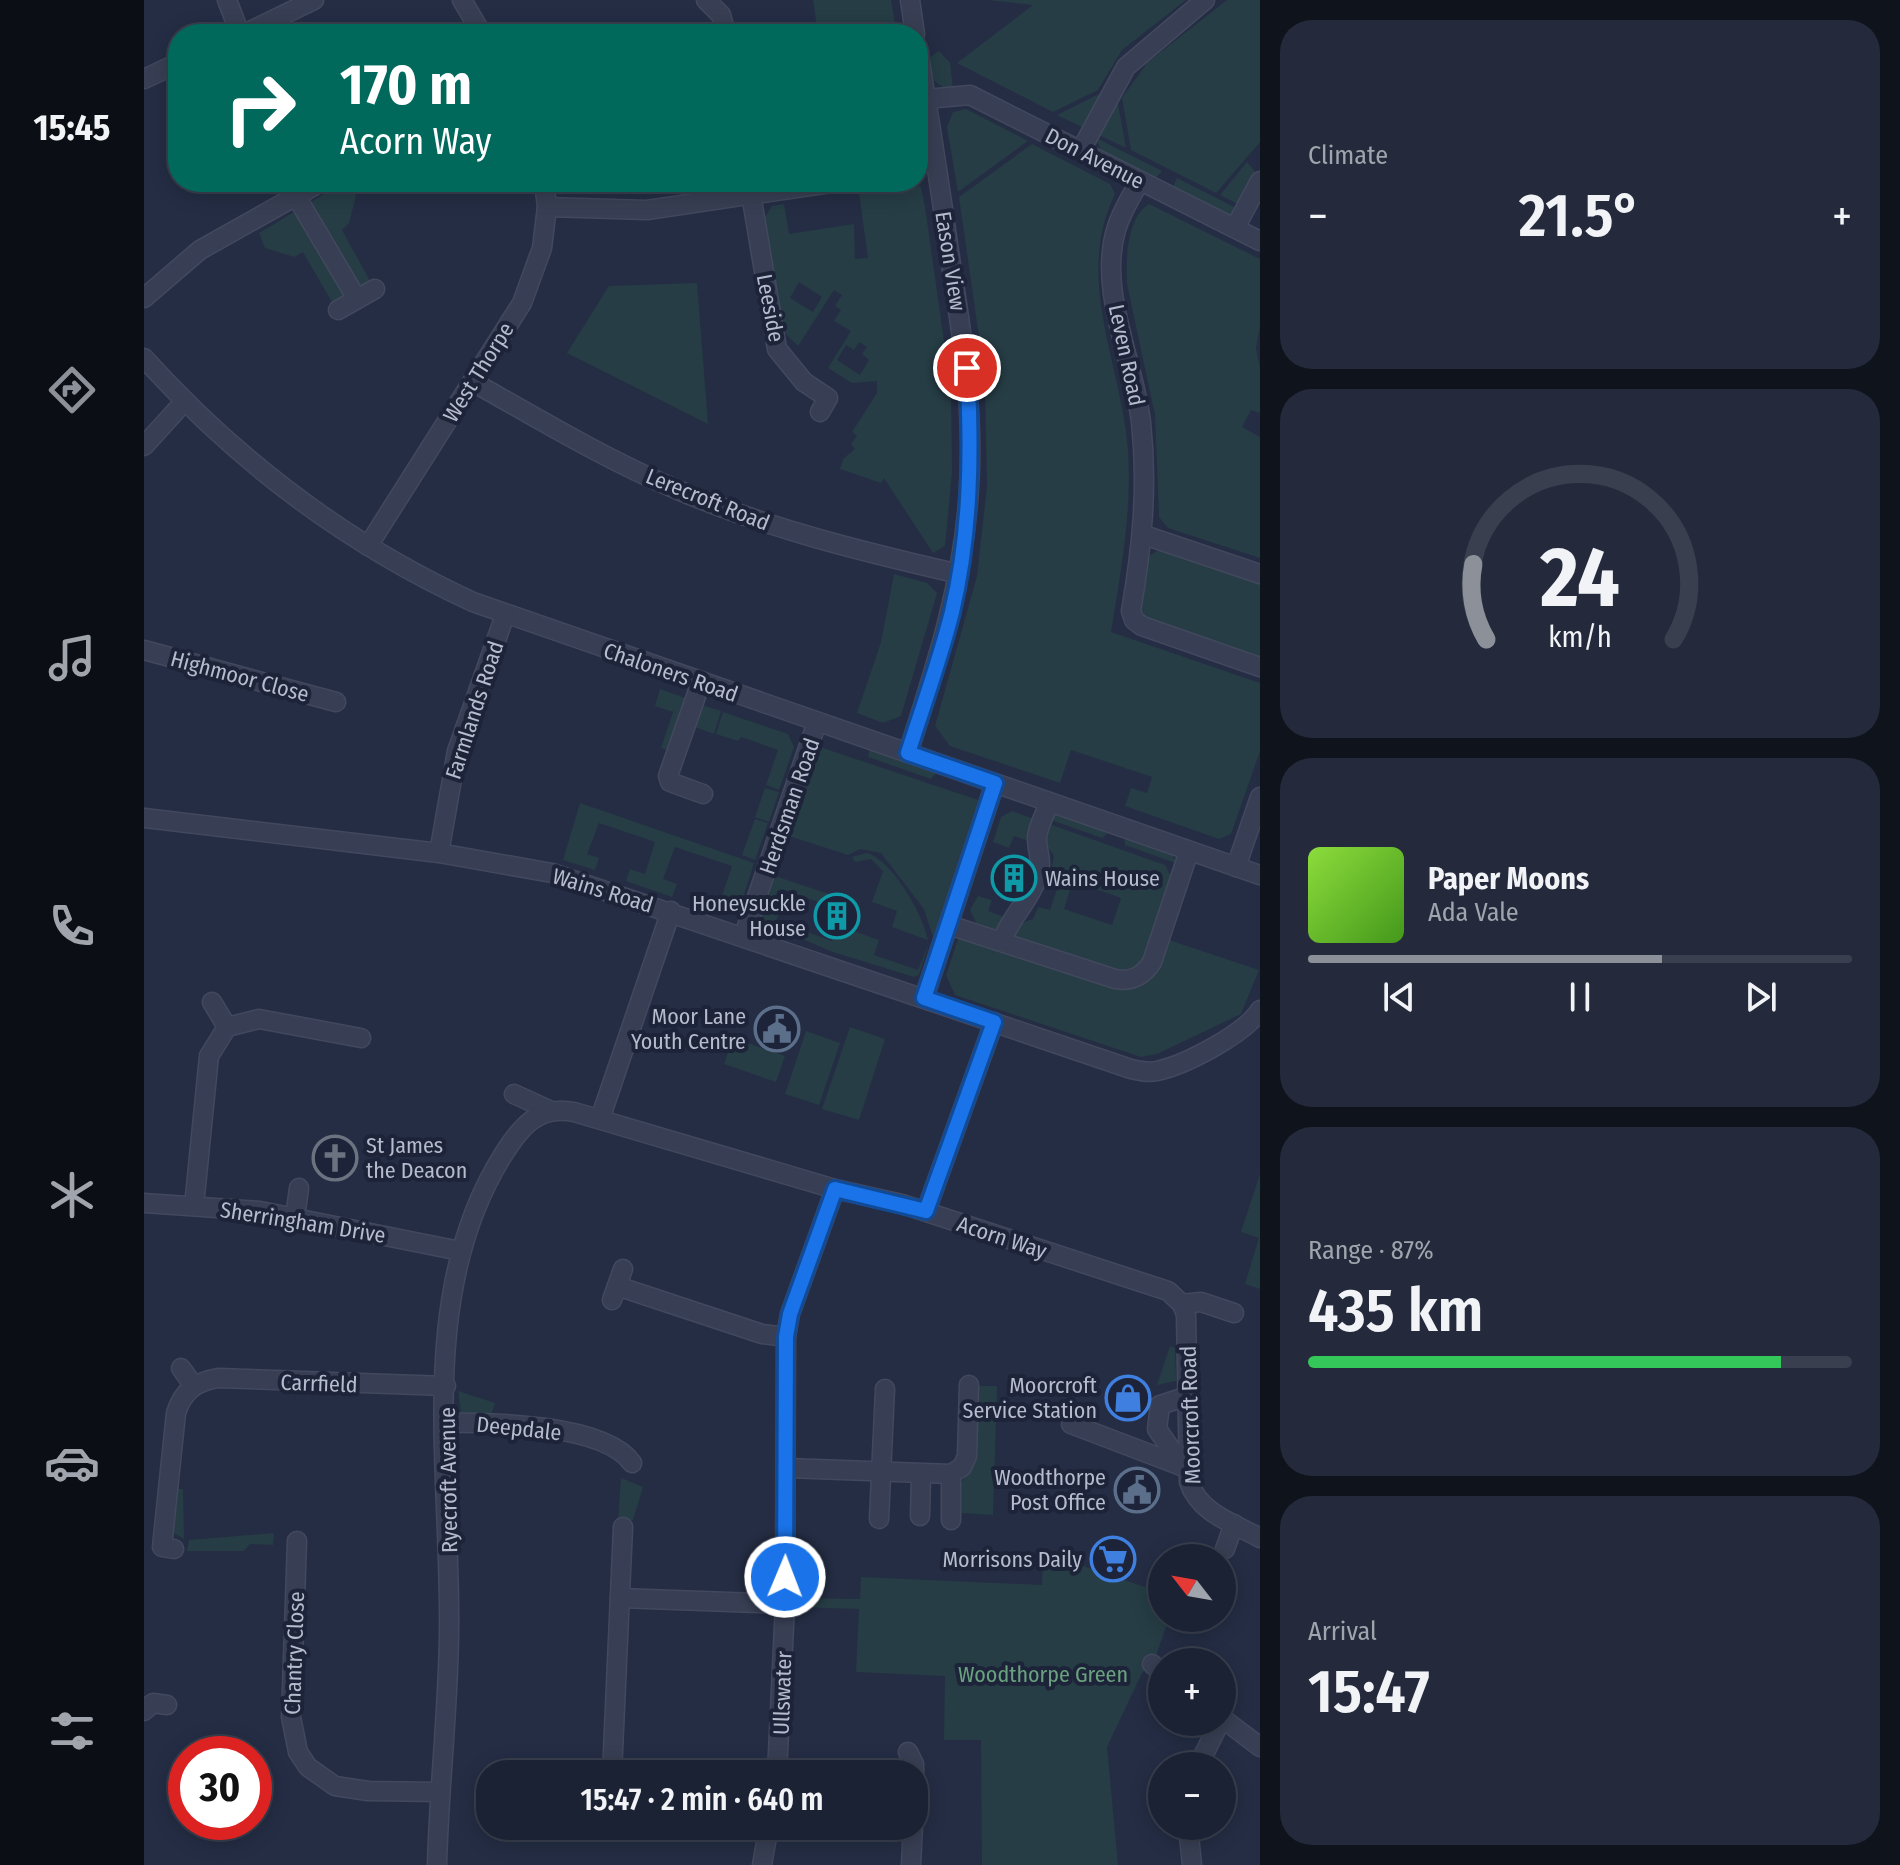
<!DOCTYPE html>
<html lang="en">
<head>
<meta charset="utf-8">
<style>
	body { margin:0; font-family:"Fira Sans Condensed",sans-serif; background:#242a3b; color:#f1f3f6; height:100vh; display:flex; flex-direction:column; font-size:30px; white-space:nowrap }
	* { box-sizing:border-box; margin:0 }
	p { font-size:26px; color:#a0a4ac }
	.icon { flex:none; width:44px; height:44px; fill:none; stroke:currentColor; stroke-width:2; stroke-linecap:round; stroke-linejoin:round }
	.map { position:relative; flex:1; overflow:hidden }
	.details { display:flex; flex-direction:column; gap:20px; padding:20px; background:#0f131c; width:640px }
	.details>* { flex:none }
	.hud { position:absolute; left:24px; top:24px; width:760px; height:168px; border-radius:32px; box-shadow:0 4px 20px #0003,0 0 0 2px #393f4e; background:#00695c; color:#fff; overflow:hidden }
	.needle { width:52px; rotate:301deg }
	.fabs { position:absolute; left:1004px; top:1544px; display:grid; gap:16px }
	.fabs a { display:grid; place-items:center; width:88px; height:88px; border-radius:50%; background:#1b2233; box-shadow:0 4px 20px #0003,0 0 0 2px #393f4e; font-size:40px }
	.speed { position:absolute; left:24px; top:1736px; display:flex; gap:16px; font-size:40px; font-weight:700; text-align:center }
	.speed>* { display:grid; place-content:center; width:104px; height:104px; border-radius:50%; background:#1b2233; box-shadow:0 4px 20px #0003,0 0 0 2px #393f4e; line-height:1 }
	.speed .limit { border:12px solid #d22; background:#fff; color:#111 }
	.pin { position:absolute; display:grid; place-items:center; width:68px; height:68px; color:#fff; margin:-34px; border:4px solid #fff; border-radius:50%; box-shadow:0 2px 8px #0007 }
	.me { position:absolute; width:88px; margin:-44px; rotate:1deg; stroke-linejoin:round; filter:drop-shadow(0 0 6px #0008) }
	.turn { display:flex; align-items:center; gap:28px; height:168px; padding:0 40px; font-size:36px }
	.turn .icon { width:104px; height:104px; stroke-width:2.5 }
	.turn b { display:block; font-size:56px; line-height:68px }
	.big { font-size:60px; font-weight:600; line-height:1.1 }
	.details .tile { flex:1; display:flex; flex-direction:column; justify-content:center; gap:12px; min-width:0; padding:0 28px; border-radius:32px; background:#242a3b }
	.details .dial { align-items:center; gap:0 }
	.dial svg { height:208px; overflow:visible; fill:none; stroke:#393f4e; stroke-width:7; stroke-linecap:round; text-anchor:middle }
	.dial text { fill:#f1f3f6; stroke:none }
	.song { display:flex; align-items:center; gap:24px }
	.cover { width:96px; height:96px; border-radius:12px; background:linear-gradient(135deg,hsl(90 70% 55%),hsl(100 70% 35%)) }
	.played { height:8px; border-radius:4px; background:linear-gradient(90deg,#8c9099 65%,#393f4e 65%) }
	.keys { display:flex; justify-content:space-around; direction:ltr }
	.heat { display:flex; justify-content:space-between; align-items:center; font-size:44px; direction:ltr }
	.charge { height:12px; border-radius:6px; background:linear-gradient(90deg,#34c759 87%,#393f4e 0) }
	.trip { position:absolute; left:332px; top:1760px; width:452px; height:80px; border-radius:32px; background:#1b2233; box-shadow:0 4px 20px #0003,0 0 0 2px #393f4e; font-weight:600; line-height:80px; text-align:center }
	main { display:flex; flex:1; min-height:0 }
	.dock { display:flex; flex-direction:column; width:144px; justify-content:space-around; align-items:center; background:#0b0e14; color:#a0a4ac }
	.dock .icon { width:56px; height:56px }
	.dock .current { color:#8c9099 }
	.dock b { font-size:36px; color:#f1f3f6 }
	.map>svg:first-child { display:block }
	.green { fill:#263d45; fill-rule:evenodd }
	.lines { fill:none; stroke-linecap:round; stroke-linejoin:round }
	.minor-casing { stroke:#42485d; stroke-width:21 }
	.minor { stroke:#383f54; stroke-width:18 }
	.route-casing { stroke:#114b97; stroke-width:20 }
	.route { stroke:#1a73e8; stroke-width:14 }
	.labels { text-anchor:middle; stroke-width:8; stroke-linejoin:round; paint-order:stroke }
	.street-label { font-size:22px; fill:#b6bbcd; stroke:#1d2439 }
	.poi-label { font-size:22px; fill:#b6bbcd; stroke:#1d2439; text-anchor:end }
	.park-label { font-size:22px; fill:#6aa17f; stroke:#1d2439 }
</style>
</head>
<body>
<main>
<nav class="dock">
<b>15:45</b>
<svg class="icon current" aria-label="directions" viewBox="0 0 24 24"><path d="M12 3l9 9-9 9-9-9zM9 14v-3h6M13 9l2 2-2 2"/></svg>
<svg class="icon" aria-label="music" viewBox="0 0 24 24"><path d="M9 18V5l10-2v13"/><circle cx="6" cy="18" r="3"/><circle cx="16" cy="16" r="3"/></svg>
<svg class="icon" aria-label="phone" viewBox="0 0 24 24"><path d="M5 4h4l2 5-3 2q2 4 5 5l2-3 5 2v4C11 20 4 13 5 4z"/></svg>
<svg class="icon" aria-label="climate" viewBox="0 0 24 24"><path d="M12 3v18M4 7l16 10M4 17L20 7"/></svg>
<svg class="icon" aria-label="car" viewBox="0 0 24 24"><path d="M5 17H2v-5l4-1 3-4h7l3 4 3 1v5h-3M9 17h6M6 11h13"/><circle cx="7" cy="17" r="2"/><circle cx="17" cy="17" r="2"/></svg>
<svg class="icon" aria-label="filters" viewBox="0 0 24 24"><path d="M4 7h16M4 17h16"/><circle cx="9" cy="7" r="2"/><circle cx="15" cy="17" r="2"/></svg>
</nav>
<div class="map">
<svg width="1116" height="1865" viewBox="0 0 1116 1865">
	<rect width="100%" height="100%" fill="#242d44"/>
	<g class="green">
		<polygon points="669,0 747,0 753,34 674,34"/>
		<polygon points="843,0 1042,0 978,50 954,90 909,112 813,63 889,5"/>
		<polygon points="1083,0 1116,0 1116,142 1072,193 987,150 978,98 1003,63"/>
		<path d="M795,51L806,63L809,89C790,87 787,77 782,60Z"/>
		<polygon points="957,93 960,96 942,129 913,115"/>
		<polygon points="969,102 974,104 982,148 953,134"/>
		<polygon points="822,109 884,141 814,192 803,127 809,112"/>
		<polygon points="952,138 1018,171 1009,181 958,153"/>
		<path d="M888,144L966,184L971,194C930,279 977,362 984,450C988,512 977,571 967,632L1116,683V751L1087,834L1075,839L981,806L987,788L1003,793L1008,777L927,750L916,783L806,746L791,726L833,576L843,486L841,379L815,197Z"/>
		<polygon points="1103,162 1114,175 1098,206 1076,195"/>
		<polygon points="1033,178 1096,210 1084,218 1029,187"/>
		<polygon points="200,182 204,182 212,196 205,223 198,230 226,281 188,302 159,252 150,257 121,248 115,233"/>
		<path d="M771,184L777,187L781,207L807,390L808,472L801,546L789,553L740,478L737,483L696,469L700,458L711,449L707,444L713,436L708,432L733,393V381L708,383L684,368L707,331L690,321L697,310L691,306L698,295L690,290L654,346L636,328L621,217L628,206L640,204L645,234L710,224L711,259L724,258L715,193ZM655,282L678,297L669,312L646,298ZM715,342L723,347L718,354L725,360L716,375L693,360L702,345L710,350Z"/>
		<path d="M1005,204L1116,259V325L1112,348L1116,368V413L1107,410L1098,427L1116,437V558L1024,528L1015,517L1011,415L983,284C982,261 982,218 1005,204Z"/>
		<polygon points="553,283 564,424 423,353 465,286"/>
		<polygon points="1019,548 1116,581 1116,661 1002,621 992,606 1002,557"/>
		<polygon points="750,574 783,583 793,593 757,716 739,723 713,713 737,642"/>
		<polygon points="516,689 544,699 526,751 517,748 529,712 511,706"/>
		<polygon points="558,705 577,711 570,734 551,727"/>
		<polygon points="579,712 644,734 650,747 635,790 622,785 634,750 597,737 594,741 572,734"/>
		<polygon points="676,747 834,800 789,937 780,909 737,853 716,849 704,855 645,836"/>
		<polygon points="726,748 792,771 792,773 787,779 724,757"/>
		<polygon points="621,788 635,792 625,822 611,817"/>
		<polygon points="436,803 610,863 596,907 579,914 559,907 563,895 577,899 588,866 531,847 519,879 533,884 528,897 482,881 486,869 501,874 511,842 455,823 443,854 455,858 451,870 419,860"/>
		<polygon points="868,811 895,821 882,840 870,836 865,848 849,842 857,817"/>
		<polygon points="915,813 966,831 958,838 904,819"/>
		<polygon points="611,819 624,823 611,860 598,855"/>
		<path d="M902,823L1021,865L1027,877L999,960L989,969L973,970L866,934L870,926L889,919L894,907L906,910L918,874L907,870L910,856L903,846ZM929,881L977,898L968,925L920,909Z"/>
		<polygon points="980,835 1028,854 1034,864 981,845"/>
		<path d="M723,853C748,860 779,914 784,940L748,927L753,911L728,902L739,871L727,859L711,862L708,857Z"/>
		<polygon points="631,876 700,899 697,910 638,889 633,891 630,906 636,909 632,921 688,941 691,936 698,938 701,928 735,940 730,955 774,970 786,940 775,975 770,977 689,952 620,923 617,917"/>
		<polygon points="834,896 848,900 844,911 858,916 859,923 853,930 832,923 826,910"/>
		<polygon points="815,936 979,986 1022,939 1115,970 1097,1014 1013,1054 997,1057 811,995 802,975"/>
		<polygon points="706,1027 741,1039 715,1120 678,1109"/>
		<polygon points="662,1031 696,1043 675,1105 641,1094"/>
		<polygon points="589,1038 641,1056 632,1082 580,1064"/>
		<polygon points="1116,1174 1116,1289 1101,1284 1115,1238 1097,1232"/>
		<polygon points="1026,1346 1031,1348 1032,1381 1013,1385"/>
		<polygon points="833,1386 853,1386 849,1515 816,1513 817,1483 829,1464"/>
		<polygon points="314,1391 351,1403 346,1418 328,1417 317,1412"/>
		<polygon points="477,1478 499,1487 489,1520 474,1520"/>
		<polygon points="30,1489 39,1489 40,1539 28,1532"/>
		<polygon points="130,1533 129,1545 106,1544 100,1551 43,1551 45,1540"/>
		<polygon points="899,1552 1018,1593 1018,1618 1025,1618 1012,1656 997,1675 963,1747 974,1865 838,1865 837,1740 800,1740 801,1676 712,1672 715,1609 651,1607 651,1598 716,1599 717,1577 898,1585"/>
	</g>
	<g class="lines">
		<g class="minor-casing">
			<g id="minor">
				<polyline points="83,0 96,34"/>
				<polyline points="318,0 338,34"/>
				<polyline points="562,0 577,15 582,34"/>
				<polyline points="766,0 771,34"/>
				<polyline points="100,34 170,0"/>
				<polyline points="0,79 34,63"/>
				<polyline points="782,99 826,95 1116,241"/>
				<polyline points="937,150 982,67 1061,0"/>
				<path d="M996,181C987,196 977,213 972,230C954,291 990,361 997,422C1004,487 998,547 987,611L990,620L998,626L1116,667"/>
				<polyline points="605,182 633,349 660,382 684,398 676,412"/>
				<polyline points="152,196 213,299"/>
				<polyline points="403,207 503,210 693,182"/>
				<polyline points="1091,228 1116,181"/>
				<polyline points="0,298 56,250 177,182"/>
				<polyline points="194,310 231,289"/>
				<path d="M0,358C93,461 203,544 329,602L1116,875"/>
				<path d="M329,382C396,420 463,460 534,490C625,529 720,552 815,574"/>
				<polyline points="0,446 40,402"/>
				<polyline points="1000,535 1116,574"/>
				<polyline points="224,546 378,303 398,248 403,207 400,182"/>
				<polyline points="0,650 192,702"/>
				<polyline points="557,682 524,776 526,782 559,794"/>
				<path d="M764,753C792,666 820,581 825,488C830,413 819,340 807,265C797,193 786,122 774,50"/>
				<path d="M0,818L295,853L408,873L987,1069C996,1071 1004,1073 1013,1071C1041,1065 1101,1034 1116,1010"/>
				<polyline points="295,853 313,751 361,615"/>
				<polyline points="1092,867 1116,797"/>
				<path d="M805,925L971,979C988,982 999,976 1008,962L1045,851"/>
				<polyline points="600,935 673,722"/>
				<path d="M858,941C866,917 885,903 894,876C899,861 893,852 893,838C893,828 902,813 905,802"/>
				<polyline points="780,998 851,783"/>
				<polyline points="68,1002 83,1027"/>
				<polyline points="370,1094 405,1110"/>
				<polyline points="456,1119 527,911"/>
				<polyline points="0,1203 116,1211 316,1251"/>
				<polyline points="50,1206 65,1056 83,1027 115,1019 217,1038"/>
				<polyline points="782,1211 850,1022"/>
				<polyline points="151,1218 155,1188"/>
				<polyline points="473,1286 618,1334 642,1337"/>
				<polyline points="468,1300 479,1269"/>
				<polyline points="1038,1304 1057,1302 1090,1313"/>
				<polyline points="37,1368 49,1385"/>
				<path d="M302,1423C346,1422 461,1424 488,1463"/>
				<polyline points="927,1424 1045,1469"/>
				<polyline points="1038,1465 1013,1429 1016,1405 1044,1396"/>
				<polyline points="643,1468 807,1474 818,1467 823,1456 825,1385"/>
				<polyline points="807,1474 807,1520"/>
				<polyline points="776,1516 777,1474"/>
				<polyline points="735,1519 741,1389"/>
				<polyline points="153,1541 147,1717 154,1752 164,1767 191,1786 224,1791 295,1792"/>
				<path d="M30,1549L18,1547L32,1413C39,1391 51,1382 74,1378L302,1386"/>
				<polyline points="1081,1549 1090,1524"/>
				<polyline points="476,1598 641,1604"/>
				<polyline points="1008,1664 1018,1672"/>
				<polyline points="0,1711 9,1703 23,1705"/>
				<polyline points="1078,1718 1116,1747"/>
				<polyline points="764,1752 770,1764 770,1774"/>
				<polyline points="1054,1766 1076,1722"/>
				<polyline points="468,1774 479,1527"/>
				<polyline points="633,1774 641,1604 642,1337 646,1314 691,1189"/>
				<polyline points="1044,1826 1048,1865"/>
				<path d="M293,1865C295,1788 304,1712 305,1635C308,1477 270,1296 359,1155C377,1126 395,1105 430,1112L691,1189L758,1204L1024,1291L1038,1304L1042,1315L1045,1482C1055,1513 1089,1523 1116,1538"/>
				<polyline points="618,1865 625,1826"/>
				<polyline points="767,1865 769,1826"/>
			</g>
		</g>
		<use href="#minor" class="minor"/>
	</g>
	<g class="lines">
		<g class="route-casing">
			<path id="route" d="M641,1577L642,1337L646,1314L691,1189L782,1211L850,1022L780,998L851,783L764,753C779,706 796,660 808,612C827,532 828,449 823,368"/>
		</g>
		<use href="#route" class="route"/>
	</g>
	<defs>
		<g id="building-ring" transform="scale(2.3)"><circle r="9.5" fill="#1d2439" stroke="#0f9aa8" stroke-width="1.5"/><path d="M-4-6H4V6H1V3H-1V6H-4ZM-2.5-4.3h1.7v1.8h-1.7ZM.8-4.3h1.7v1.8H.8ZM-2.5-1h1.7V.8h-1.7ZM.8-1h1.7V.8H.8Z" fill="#0f9aa8"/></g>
		<g id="civic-ring" transform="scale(2.3)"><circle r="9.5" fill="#1d2439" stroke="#5c6f8a" stroke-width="1.5"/><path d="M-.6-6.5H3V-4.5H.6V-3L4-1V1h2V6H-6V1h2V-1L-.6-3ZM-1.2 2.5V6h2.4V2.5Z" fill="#5c6f8a"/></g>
		<g id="church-ring" transform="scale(2.3)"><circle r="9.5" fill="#1d2439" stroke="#6b7280" stroke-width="1.5"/><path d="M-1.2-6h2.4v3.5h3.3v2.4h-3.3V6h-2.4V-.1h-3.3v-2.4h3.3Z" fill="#6b7280"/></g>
		<g id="shop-ring" transform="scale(2.3)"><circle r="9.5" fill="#1d2439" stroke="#3f7fe0" stroke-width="1.5"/><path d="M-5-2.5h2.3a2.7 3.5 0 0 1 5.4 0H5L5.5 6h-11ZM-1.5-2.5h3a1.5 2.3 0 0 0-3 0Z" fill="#3f7fe0"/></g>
		<g id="supermarket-ring" transform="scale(2.3)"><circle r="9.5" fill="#1d2439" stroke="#3f7fe0" stroke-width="1.5"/><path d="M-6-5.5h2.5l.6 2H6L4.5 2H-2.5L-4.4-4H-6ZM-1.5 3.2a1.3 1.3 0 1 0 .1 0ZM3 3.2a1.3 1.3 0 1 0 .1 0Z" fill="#3f7fe0"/></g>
	</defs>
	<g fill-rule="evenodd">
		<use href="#building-ring" x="870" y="878"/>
		<use href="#building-ring" x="693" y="916"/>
		<use href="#civic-ring" x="633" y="1029"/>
		<use href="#church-ring" x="191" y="1158"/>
		<use href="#shop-ring" x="984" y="1398"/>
		<use href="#civic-ring" x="993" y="1490"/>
		<use href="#supermarket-ring" x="969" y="1559"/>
	</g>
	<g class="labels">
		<g class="street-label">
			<text transform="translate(951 158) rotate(27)" y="8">Don Avenue</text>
			<text transform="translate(807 261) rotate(81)" y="8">Eason View</text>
			<text transform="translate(627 308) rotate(79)" y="8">Leeside</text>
			<text transform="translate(983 355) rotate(78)" y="8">Leven Road</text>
			<text transform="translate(334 372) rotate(-58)" y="8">West Thorpe</text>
			<text transform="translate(564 499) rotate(22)" y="8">Lerecroft Road</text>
			<text transform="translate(527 672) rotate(19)" y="8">Chaloners Road</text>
			<text transform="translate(96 676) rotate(15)" y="8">Highmoor Close</text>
			<text transform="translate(330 710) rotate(-72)" y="8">Farmlands Road</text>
			<text transform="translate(645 806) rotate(-71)" y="8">Herdsman Road</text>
			<text transform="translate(459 890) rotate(17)" y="8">Wains Road</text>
			<text transform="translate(159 1222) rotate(9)" y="8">Sherringham Drive</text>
			<text transform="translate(858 1237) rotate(18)" y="8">Acorn Way</text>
			<text transform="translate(175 1383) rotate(2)" y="8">Carrfield</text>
			<text transform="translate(1046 1415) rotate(-92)" y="8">Moorcroft Road</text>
			<text transform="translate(375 1428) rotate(6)" y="8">Deepdale</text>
			<text transform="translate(304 1480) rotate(-91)" y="8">Ryecroft Avenue</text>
			<text transform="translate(150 1653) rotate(-88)" y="8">Chantry Close</text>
			<text transform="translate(638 1693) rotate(-88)" y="8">Ullswater</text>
		</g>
		<g class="poi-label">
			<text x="901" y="886" text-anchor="start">Wains House</text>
			<text x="662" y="911">Honeysuckle<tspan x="662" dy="25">House</tspan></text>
			<text x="602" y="1024">Moor Lane<tspan x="602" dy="25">Youth Centre</tspan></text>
			<text x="222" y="1153" text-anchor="start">St James<tspan x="222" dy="25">the Deacon</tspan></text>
			<text x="953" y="1393">Moorcroft<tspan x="953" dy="25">Service Station</tspan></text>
			<text x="962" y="1485">Woodthorpe<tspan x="962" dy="25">Post Office</tspan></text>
			<text x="938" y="1567">Morrisons Daily</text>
		</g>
		<g class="park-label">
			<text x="899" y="1682">Woodthorpe Green</text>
		</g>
	</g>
</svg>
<div class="fabs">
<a><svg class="needle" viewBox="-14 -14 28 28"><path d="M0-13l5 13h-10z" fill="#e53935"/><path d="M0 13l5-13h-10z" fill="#a0a4ac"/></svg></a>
<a>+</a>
<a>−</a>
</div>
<div class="speed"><div class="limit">30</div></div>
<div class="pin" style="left:823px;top:368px;background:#d93025"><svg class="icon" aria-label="arrive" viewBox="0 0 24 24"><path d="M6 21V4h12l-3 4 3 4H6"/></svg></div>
<svg class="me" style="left:641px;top:1577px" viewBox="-20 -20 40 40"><circle r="17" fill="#1a73e8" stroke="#fff" stroke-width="3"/><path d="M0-11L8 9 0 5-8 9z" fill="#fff"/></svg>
<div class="trip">15:47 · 2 min · 640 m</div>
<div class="hud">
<div class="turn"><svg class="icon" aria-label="right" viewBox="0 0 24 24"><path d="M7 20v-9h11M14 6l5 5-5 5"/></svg><div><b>170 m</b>Acorn Way</div></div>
</div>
</div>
<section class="details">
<div class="tile"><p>Climate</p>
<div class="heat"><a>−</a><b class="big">21.5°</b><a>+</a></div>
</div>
<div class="tile dial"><svg viewBox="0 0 100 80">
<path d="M14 69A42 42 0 1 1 86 69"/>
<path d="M14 69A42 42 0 0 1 9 40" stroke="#8c9099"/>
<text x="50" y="56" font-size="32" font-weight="700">24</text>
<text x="50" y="72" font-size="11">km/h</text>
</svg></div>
<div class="tile">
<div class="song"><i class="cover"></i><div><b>Paper Moons</b><p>Ada Vale</p></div></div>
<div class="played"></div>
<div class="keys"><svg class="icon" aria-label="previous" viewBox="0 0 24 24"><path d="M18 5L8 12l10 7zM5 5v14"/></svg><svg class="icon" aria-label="pause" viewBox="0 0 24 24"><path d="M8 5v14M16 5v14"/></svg><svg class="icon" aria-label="next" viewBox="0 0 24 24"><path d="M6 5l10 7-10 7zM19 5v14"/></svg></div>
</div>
<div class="tile"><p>Range · 87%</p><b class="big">435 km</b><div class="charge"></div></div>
<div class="tile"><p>Arrival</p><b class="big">15:47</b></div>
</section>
</main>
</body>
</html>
